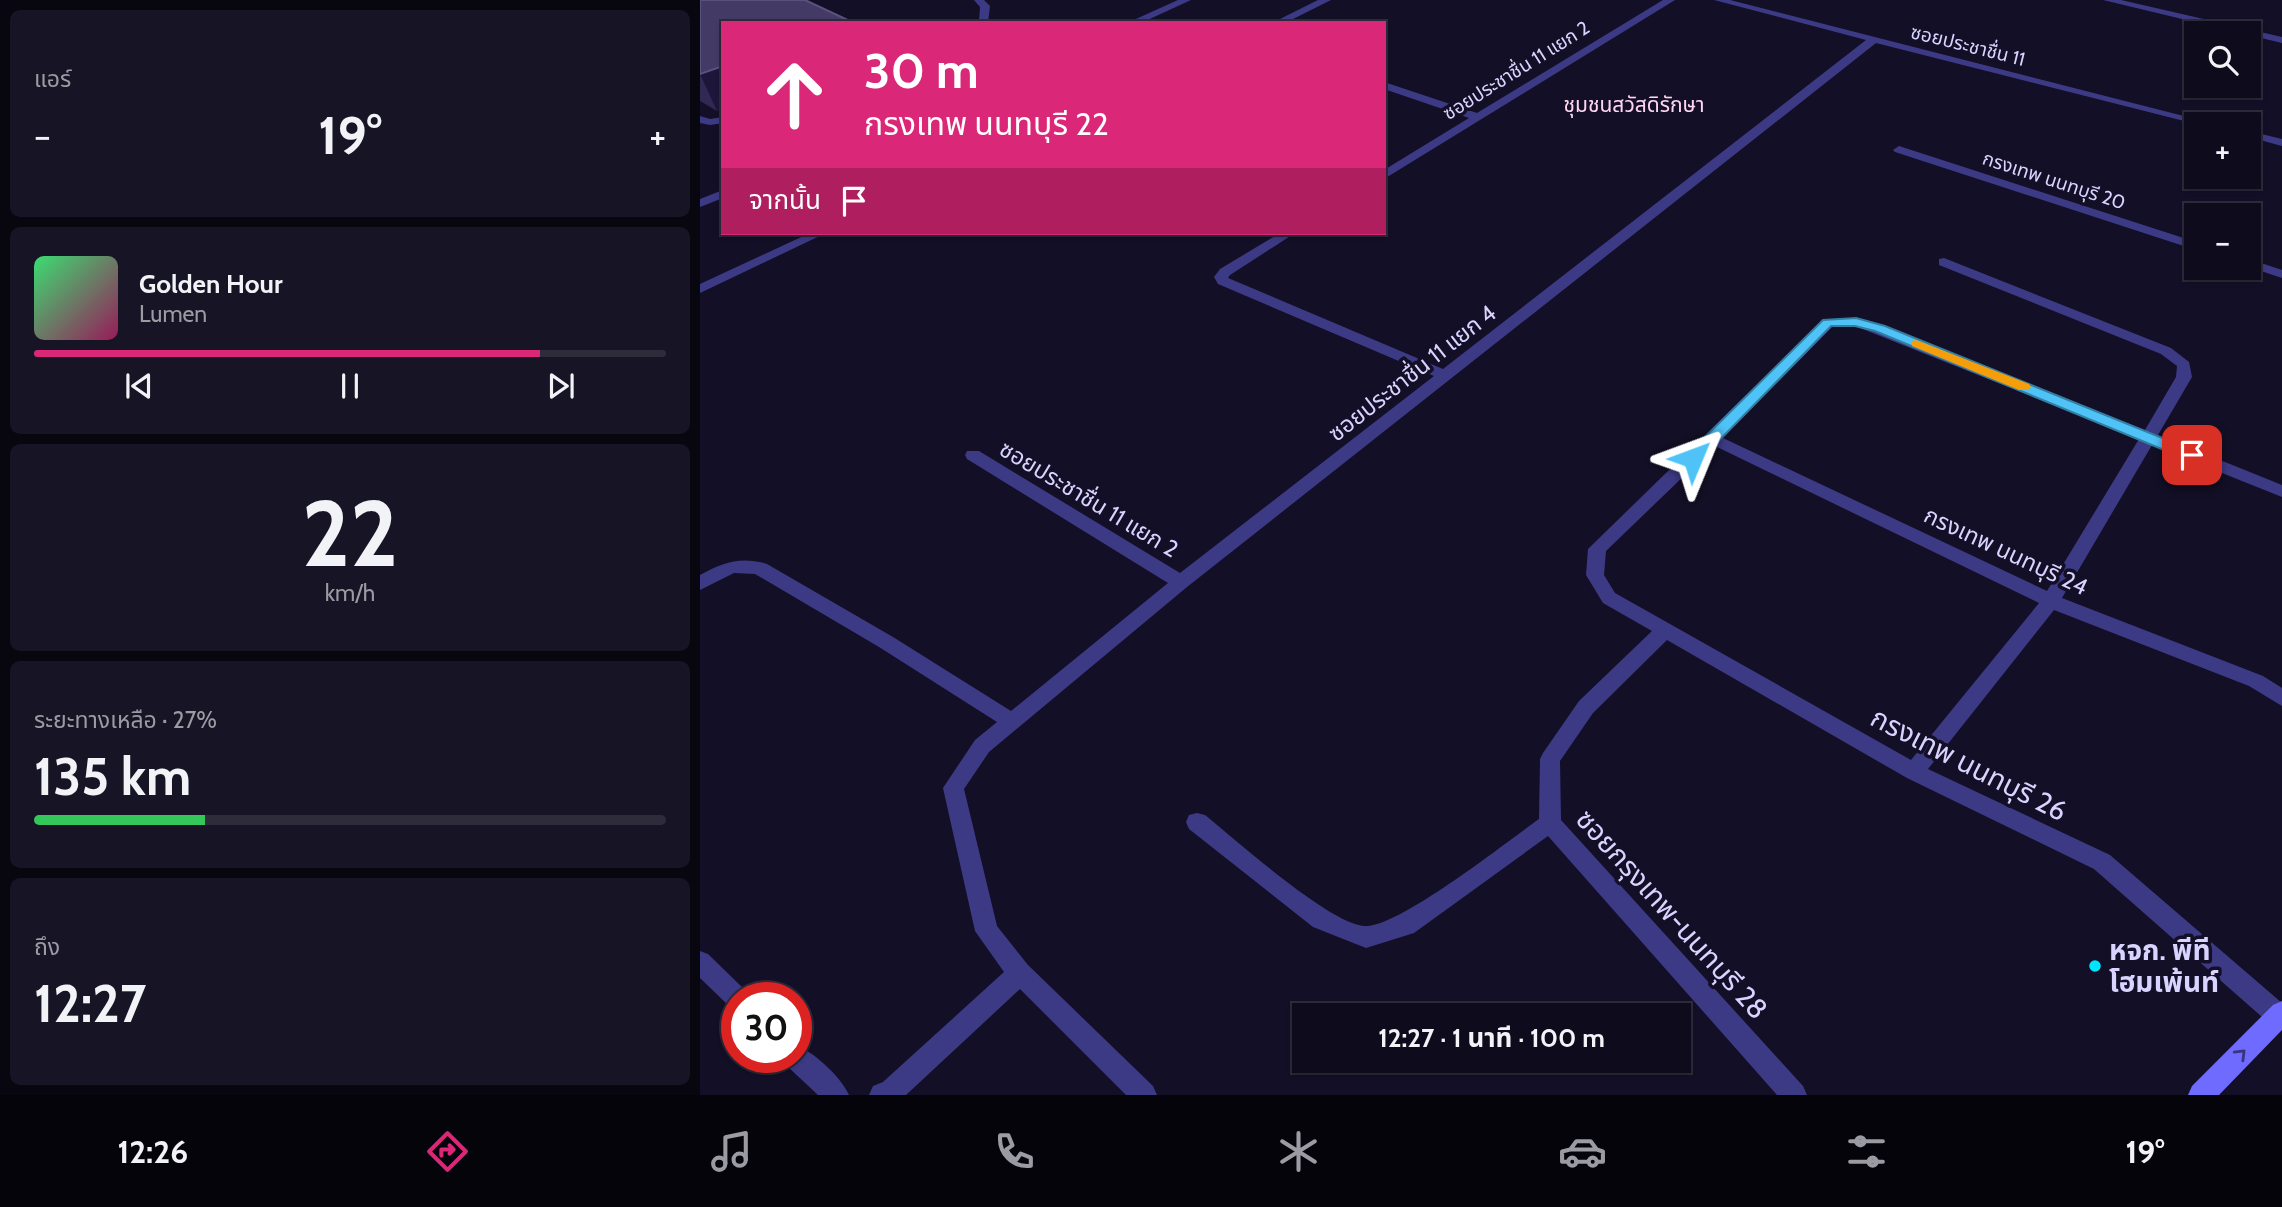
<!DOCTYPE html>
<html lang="th">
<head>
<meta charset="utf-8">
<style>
	body { margin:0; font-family:Cabin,"Noto Sans Thai",sans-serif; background:#171425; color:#f1f3f6; height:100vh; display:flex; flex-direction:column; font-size:26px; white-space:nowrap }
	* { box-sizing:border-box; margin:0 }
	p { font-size:23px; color:#9b9ba3 }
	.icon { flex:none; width:38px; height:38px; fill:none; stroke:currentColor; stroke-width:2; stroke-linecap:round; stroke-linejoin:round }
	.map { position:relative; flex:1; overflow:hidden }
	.sheet { display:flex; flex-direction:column; gap:10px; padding:10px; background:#08060f; width:700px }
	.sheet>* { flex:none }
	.banner { position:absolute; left:21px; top:21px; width:665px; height:214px; border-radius:0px; box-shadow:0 2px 5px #0004,0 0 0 2px #2e2b3b; background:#db2777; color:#fff; overflow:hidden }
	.fabs { position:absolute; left:1484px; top:21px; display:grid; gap:14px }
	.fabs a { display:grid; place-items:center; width:77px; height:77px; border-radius:0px; background:#0e0b1c; box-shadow:0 2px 5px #0004,0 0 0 2px #2e2b3b; font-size:35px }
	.speed { position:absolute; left:21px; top:982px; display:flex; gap:14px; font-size:35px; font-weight:700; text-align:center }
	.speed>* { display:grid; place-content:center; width:91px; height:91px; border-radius:50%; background:#0e0b1c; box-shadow:0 2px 5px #0004,0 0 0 2px #2e2b3b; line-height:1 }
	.speed .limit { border:10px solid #d22; background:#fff; color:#111 }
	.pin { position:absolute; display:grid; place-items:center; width:60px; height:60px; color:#fff; margin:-30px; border-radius:14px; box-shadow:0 4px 10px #0006 }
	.me { position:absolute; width:77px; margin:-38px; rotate:46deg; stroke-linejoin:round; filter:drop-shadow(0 0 5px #0008) }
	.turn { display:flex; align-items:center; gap:24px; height:147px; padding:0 28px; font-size:32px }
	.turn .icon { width:91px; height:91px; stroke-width:2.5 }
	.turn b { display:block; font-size:49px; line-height:60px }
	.then { display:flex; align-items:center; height:66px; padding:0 28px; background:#0003; gap:14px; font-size:26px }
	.big { font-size:52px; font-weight:700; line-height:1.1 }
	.sheet .tile { flex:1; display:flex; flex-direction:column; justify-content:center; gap:10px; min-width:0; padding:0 24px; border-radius:10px; background:#171425 }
	.sheet .dial { align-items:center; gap:0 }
	.dial b { font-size:91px; line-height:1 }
	.song { display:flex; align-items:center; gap:21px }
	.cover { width:84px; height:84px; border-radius:10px; background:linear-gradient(135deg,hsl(140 70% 55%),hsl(330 70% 35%)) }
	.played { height:7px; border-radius:4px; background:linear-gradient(90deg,#db2777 80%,#2e2b3b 80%) }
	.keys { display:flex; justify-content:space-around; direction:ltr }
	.heat { display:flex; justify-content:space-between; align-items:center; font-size:38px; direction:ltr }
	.charge { height:10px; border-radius:5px; background:linear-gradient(90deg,#34c759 27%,#2e2b3b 0) }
	.trip { position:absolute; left:592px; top:1003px; width:399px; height:70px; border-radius:0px; background:#0e0b1c; box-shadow:0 2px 5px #0004,0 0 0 2px #2e2b3b; font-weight:700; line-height:70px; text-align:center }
	.menu { display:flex; height:112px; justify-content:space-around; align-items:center; background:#06040b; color:#9b9ba3 }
	.menu .icon { width:49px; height:49px }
	.menu .on { color:#db2777 }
	.menu b { font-size:32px; color:#f1f3f6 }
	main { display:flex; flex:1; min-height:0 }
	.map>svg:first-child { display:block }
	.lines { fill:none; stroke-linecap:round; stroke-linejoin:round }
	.street { fill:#3d3a85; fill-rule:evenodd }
	.secondary { fill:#6f6bff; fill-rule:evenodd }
	.wall { fill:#312854 }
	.shaded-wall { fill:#1d163a }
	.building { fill:#433a66; stroke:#5a527e; stroke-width:2 }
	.oneway { stroke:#38347d }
	.route { fill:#4fc3f7; stroke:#337fa1; stroke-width:2 }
	.slow { fill:#f59e0b }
	.poi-dot { fill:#00e5ff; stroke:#130f26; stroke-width:2.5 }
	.labels { text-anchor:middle; stroke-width:7; stroke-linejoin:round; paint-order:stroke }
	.far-street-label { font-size:19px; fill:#d9d4ff; stroke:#130f26 }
	.far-neighbourhood-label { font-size:21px; fill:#ffd6f0; stroke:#130f26 }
	.street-label { font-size:23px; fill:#d9d4ff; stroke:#130f26 }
	.near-street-label { font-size:28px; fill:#d9d4ff; stroke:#130f26 }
	.near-poi-label { font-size:28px; font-weight:bold; fill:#d9d4ff; stroke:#130f26; text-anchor:start }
</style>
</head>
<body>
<main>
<section class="sheet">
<div class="tile"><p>แอร์</p>
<div class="heat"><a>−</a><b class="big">19°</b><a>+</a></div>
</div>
<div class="tile">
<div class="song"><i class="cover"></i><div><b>Golden Hour</b><p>Lumen</p></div></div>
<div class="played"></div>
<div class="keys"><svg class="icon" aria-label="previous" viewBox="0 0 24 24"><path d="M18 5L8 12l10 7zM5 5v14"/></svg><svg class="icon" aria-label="pause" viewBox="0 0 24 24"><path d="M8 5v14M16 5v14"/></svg><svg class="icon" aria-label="next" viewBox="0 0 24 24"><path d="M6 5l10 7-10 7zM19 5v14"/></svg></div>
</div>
<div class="tile dial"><b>22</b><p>km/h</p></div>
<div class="tile"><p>ระยะทางเหลือ · 27%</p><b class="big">135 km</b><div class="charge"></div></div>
<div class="tile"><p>ถึง</p><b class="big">12:27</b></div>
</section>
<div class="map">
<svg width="1582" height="1095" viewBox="0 0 1582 1095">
	<rect width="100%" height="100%" fill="#130f26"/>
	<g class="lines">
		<g class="street">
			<polygon points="274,0 284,0 290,6 288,23 279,21 280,7"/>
			<polygon points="478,0 491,0 441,23 427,23"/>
			<polygon points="618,0 631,0 585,23 572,23"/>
			<polygon points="963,0 975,0 684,179 684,170 769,118 684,89 684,82 777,113"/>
			<path d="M1014,0H1030L1515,124H1496L1176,43L487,587L289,752L264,789L297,926L328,965L453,1086L457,1095H426L320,989L206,1095H169L173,1086L183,1082L304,972L275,931L243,788L275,740L297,722L179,647L55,574L34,573L0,590V575C23,562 42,556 67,564L193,637L311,711L468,583L267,459L265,455L267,451H279L480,573L734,376L518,284L514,277L520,269L580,233H595L530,275L528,278L743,369L1166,40Z"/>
			<polygon points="1403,0 1421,0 1582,37 1582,43"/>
			<polygon points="0,116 10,119 23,117 23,123 10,125 0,123"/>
			<polygon points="1549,131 1582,139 1582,146 1549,137"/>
			<polygon points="1199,146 1496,242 1496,250 1195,152 1193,150"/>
			<polygon points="23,190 23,198 0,207 0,199"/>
			<polygon points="110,233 126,233 0,293 0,284"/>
			<path d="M1244,258L1471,348L1489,362L1492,377L1458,435L1582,485V497L1452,445L1362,598L1563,676L1582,688V706L1549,686L1354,610L1228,769L1410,855L1582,1003V1027L1570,1024L1394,869L1207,778L967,640L893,713L860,761L861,820L1103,1086L1107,1095H1077L848,836L714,933L666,948L613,927L489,829L486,822L489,815L497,813L505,815C535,839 634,928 667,926C703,924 805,843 839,819L840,759L843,753L879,701L952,631L903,603L886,575L888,549L1123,320L1156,318L1185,326L1445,430L1476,377L1477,366L1461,354L1239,265V259ZM1155,326L1439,439L1347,591L1023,438L1132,327ZM1015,446L1339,603L1211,760L915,593L904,575L906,551Z"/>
			<polygon points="1549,259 1582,270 1582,278 1549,267"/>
			<polygon points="0,951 8,954 45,990 49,998 37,998 37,1010 29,1006 0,978"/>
			<path d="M96,1045C114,1052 141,1077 149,1095H118L87,1066L84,1057H96Z"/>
		</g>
		<polygon class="secondary" points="1582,1001 1582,1030 1519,1095 1488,1095 1492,1086 1573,1005"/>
	</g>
	<polygon class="wall" points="0,0 152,22 153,23 23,23 23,108 17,111 0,101"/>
	<polygon class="shaded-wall" points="23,66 23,108 17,111 0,74"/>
	<polygon class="building" points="0,0 105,0 152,22 23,23 23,66 0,74"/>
	<defs><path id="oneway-chevron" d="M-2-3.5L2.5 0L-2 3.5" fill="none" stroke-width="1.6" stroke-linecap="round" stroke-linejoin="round" transform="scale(1.75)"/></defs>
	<use class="oneway" href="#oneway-chevron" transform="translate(1541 1054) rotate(-45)"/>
	<polygon class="route" points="1156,318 1185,326 1497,452 1499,455 1492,460 1486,459 1175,331 1155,326 1131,326 999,461 988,461 986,458 988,454 1123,320"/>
	<polygon class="slow" points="1216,340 1329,384 1331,387 1329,390 1319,390 1212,346 1212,341"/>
	<circle class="poi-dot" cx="1395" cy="966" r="7"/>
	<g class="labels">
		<g class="far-street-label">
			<text transform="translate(1268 45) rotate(14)" y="7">ซอยประชาชื่น 11</text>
			<text transform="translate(816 70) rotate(-32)" y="7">ซอยประชาชื่น 11 แยก 2</text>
			<text transform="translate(1354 180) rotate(18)" y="7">กรงเทพ นนทบุรี 20</text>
		</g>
		<g class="far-neighbourhood-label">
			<text x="934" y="112">ชุมชนสวัสดิรักษา</text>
		</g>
		<g class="street-label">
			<text transform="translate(712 373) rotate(-38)" y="8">ซอยประชาชื่น 11 แยก 4</text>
			<text transform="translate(389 499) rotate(31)" y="8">ซอยประชาชื่น 11 แยก 2</text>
			<text transform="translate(1306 551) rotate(25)" y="8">กรงเทพ นนทบุรี 24</text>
		</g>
		<g class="near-street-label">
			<text transform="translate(1269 764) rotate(27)" y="10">กรงเทพ นนทบุรี 26</text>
			<text transform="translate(972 914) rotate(48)" y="10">ซอยกรุงเทพ-นนทบุรี 28</text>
		</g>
		<g class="near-poi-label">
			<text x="1409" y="960">หจก. พีที<tspan x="1409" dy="32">โฮมเพ้นท์</tspan></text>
		</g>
	</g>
</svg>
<div class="fabs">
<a><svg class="icon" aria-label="search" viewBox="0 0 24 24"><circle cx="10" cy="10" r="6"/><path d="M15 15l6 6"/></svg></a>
<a>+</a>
<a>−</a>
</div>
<div class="speed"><div class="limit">30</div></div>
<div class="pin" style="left:1492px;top:455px;background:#d93025"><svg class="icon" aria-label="arrive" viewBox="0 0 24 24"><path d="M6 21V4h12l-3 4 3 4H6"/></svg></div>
<svg class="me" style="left:993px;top:458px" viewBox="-20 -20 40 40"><path d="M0-17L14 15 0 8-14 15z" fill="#4fc3f7" stroke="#fff" stroke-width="4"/></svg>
<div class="trip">12:27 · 1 นาที · 100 m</div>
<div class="banner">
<div class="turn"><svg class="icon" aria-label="ahead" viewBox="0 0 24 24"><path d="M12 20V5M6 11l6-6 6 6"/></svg><div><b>30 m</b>กรงเทพ นนทบุรี 22</div></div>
<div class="then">จากนั้น<svg class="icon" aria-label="arrive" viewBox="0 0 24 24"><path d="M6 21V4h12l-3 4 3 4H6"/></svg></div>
</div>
</div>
</main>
<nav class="menu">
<b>12:26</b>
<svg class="icon on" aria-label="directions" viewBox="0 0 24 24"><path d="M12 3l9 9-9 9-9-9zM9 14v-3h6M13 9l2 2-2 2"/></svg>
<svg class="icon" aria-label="music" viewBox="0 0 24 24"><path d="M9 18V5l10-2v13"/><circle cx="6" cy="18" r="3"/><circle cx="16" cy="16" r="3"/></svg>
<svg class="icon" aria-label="phone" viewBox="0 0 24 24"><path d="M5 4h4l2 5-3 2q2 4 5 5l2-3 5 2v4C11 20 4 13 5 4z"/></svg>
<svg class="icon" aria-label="climate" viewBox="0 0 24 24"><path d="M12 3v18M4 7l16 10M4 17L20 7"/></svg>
<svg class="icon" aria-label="car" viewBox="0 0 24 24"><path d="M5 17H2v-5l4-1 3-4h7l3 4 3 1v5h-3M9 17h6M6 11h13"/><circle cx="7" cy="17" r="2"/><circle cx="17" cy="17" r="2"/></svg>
<svg class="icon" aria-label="filters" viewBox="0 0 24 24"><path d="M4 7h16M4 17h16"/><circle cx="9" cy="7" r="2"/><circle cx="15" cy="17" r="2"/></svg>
<b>19°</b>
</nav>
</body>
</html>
